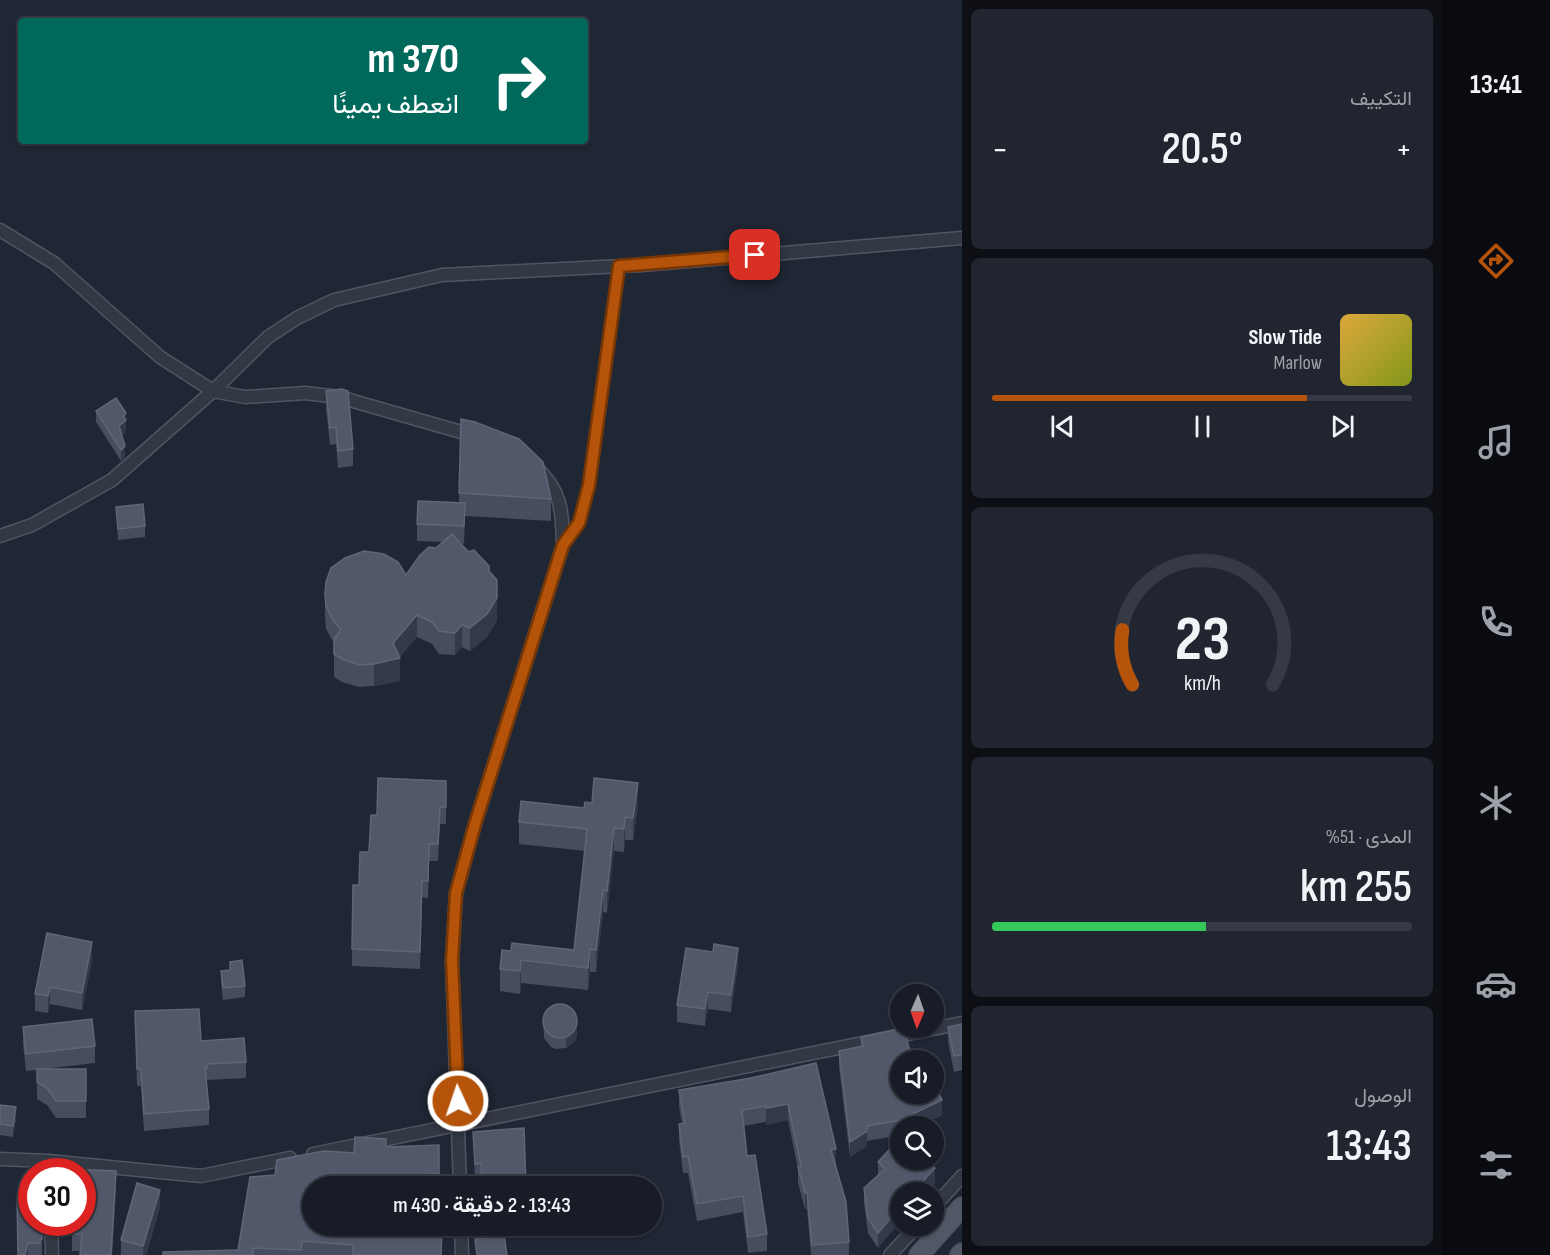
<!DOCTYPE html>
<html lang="ar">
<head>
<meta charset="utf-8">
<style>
	body { margin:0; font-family:"Sofia Sans Condensed",Vazirmatn,sans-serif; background:#20252f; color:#f1f3f6; direction:rtl; height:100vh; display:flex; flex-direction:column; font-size:22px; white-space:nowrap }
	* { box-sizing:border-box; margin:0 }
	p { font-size:20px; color:#9ea1a7 }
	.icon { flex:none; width:33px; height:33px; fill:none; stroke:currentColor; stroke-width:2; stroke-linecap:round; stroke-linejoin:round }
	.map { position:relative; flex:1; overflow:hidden; direction:ltr }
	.side { display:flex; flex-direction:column; gap:9px; padding:9px; background:#0d0f15; width:480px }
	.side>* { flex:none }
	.banner { position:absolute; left:18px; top:18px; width:570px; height:126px; border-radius:6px; box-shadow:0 2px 4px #0004,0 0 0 2px #363a44; direction:rtl; background:#00695c; color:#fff; overflow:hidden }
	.needle { width:39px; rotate:182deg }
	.buttons { position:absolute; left:890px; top:984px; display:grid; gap:12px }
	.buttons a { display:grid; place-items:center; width:54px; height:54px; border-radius:50%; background:#171c27; box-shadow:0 2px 4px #0004,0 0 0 2px #363a44; font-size:30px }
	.speed { position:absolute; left:18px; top:1158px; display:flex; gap:12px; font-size:30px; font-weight:700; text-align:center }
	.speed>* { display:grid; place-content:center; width:78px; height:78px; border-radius:50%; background:#171c27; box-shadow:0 2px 4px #0004,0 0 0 2px #363a44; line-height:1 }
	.speed .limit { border:9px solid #d22; background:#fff; color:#111 }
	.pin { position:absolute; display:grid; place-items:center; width:51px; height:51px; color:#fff; margin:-26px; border-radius:12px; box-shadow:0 3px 9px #0006 }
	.me { position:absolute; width:66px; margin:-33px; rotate:357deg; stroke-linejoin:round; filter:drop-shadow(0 0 4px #0008) }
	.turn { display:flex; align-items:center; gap:21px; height:126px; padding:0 30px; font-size:27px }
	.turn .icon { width:78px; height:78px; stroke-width:2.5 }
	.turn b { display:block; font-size:42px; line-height:51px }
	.big { font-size:45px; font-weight:600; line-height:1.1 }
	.side .widget { flex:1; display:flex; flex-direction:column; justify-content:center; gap:9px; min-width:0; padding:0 21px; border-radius:9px; background:#20252f }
	.side .dial { align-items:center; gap:0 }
	.dial svg { height:156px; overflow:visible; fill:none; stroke:#363a44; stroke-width:7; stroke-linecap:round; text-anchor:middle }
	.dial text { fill:#f1f3f6; stroke:none }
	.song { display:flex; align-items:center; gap:18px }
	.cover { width:72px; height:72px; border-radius:9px; background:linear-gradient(135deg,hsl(40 70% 55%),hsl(70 70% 35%)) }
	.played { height:6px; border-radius:3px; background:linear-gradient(90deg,#b45309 75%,#363a44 75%) }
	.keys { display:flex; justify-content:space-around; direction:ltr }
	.heat { display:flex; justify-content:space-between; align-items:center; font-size:33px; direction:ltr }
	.charge { height:9px; border-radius:4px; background:linear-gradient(90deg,#34c759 51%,#363a44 0) }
	.trip { position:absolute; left:302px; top:1176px; width:360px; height:60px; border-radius:30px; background:#171c27; box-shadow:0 2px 4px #0004,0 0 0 2px #363a44; font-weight:600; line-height:60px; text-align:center; direction:rtl }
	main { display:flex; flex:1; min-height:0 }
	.dock { display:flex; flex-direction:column; width:108px; justify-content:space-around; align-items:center; background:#090b10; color:#9ea1a7 }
	.dock .icon { width:42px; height:42px }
	.dock .active { color:#b45309 }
	.dock b { font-size:27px; color:#f1f3f6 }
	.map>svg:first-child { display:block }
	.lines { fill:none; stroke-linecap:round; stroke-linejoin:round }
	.lane-casing { stroke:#505563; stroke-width:9 }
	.street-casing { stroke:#505563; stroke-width:15 }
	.primary-casing { stroke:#3c414e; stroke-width:22 }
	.lane { stroke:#333845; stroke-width:6 }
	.street { stroke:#333845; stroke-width:12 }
	.primary { stroke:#505765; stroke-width:20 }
	.wall { fill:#464d5e }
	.shaded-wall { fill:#323949 }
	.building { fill:#515869; stroke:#5f6677; stroke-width:1.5 }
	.route-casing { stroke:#753606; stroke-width:15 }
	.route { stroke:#b45309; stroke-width:10 }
</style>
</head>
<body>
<main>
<nav class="dock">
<b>13:41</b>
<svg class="icon active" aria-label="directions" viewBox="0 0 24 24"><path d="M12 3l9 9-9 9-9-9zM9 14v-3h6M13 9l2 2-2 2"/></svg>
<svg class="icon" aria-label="music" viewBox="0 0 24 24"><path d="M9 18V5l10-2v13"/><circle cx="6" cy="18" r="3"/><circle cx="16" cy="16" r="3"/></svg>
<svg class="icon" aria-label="phone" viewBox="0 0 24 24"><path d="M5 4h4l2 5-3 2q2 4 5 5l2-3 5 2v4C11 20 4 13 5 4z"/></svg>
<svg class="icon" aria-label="climate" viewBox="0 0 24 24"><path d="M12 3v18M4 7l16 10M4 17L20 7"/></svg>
<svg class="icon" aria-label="car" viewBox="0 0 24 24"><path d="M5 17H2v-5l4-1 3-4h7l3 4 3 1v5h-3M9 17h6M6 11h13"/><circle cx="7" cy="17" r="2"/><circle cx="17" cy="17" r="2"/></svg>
<svg class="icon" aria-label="filters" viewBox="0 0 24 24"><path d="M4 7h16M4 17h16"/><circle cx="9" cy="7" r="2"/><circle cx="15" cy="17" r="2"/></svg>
</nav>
<section class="side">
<div class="widget"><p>التكييف</p>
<div class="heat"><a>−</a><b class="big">20.5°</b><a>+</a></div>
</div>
<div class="widget">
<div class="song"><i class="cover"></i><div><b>Slow Tide</b><p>Marlow</p></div></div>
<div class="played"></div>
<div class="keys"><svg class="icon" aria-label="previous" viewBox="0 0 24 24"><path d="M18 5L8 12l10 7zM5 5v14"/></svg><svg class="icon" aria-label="pause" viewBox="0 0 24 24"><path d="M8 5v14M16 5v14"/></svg><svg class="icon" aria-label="next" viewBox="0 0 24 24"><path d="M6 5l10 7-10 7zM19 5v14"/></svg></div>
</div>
<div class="widget dial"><svg viewBox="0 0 100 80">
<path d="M14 69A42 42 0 1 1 86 69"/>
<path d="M14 69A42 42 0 0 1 9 41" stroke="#b45309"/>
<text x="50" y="56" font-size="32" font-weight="700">23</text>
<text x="50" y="72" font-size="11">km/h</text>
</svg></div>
<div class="widget"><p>المدى · 51%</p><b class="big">255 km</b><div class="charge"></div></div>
<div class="widget"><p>الوصول</p><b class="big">13:43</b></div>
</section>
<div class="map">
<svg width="962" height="1255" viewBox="0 0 962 1255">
	<rect width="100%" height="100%" fill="#1f2634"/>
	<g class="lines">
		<g class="lane-casing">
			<polyline id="lane" points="565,542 579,523 589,485 619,266"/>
		</g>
		<g class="street-casing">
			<g id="street">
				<polyline points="0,230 54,263 160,357 213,391 245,397 305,393 339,397 475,436"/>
				<polyline points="0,536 32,525 112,480 213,391 268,337 297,318 334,300 442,275 642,265 962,238"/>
				<polyline points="313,1154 962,1023"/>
				<polyline points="0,1159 48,1161 201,1176 290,1158"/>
				<path d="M460,1186L452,961L456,893L475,824L563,545C562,509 562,492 535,466"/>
				<polyline points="933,1208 962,1176"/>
				<polyline points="51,1222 52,1255"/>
				<polyline points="461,1226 462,1255"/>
				<polyline points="890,1255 917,1226"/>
			</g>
		</g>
		<g class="primary-casing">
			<g id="primary">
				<polyline points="919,1255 962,1207"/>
				<polyline points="960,1255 962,1253"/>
			</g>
		</g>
		<use href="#lane" class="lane"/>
		<use href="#street" class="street"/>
		<use href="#primary" class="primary"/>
	</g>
	<g class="wall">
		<polygon points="326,391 353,449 353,466 338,468 336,444 330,445 326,408"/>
		<polygon points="96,411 126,413 126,432 122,435 125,457 121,461 96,422"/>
		<polygon points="459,493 551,499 551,521 465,516 464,544 461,543 489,571 497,620 487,637 470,651 462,647 455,655 439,654 432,644 417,637 399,658 400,681 374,686 359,687 342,682 334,677 334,643 326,629 325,617 325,594 406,575 442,542 417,541 417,524 459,503"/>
		<polygon points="116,507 145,526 145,537 118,540"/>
		<polygon points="446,798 446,824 440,824 438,861 429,861 428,898 422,897 420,969 352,966 352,949 359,885 369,852 377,815"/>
		<polygon points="638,806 633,840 625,840 624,852 614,851 607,913 603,912 596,972 590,972 588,990 521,983 520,994 500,991 500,969 511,951 574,950 585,851 519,844 519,822 584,808"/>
		<polygon points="92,959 82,1010 50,1004 48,1013 35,1011 35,994"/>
		<polygon points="230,962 245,986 245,997 223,1000 221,982 221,971 230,970"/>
		<polygon points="738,965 731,1012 708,1009 705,1026 677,1022 677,1005"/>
		<polygon points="135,1011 246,1062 246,1078 207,1080 207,1084 209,1109 209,1125 144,1131 141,1086 137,1086"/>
		<polygon points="543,1016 577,1035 575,1041 566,1048 556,1049 551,1047 544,1038"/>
		<polygon points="962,1024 962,1070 954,1072 948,1042 948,1027"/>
		<polygon points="23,1027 95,1046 95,1063 44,1069 86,1069 86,1118 56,1118 47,1105 37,1099 37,1070 26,1071 23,1044"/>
		<polygon points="861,1037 900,1060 942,1115 900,1135 867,1141 867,1146 850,1157 839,1067 839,1051 861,1046"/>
		<polygon points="816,1063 836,1166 849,1242 849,1255 811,1255 807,1209 805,1209 798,1183 798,1169 788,1120 766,1125 766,1122 744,1126 747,1156 767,1234 767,1251 748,1253 743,1212 697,1221 688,1173 683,1173 679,1140 679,1124 682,1124 679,1106 679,1090 751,1078"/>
		<polygon points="0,1105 16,1119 13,1137 0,1135"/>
		<polygon points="524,1128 481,1180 475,1181 473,1132"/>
		<polygon points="439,1145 439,1186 312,1186 428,1230 442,1255 163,1255 238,1250 275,1175 354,1153 386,1147"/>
		<polygon points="878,1162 935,1183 927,1192 900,1192 878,1248 868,1233 864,1203 864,1188 878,1175"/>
		<polygon points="116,1188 112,1255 80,1255 81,1251 72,1251 72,1234"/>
		<polygon points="160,1207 146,1255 121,1255 121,1240"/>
		<polygon points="42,1222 42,1255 18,1255"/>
		<polygon points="482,1226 527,1226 527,1232 482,1233"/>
	</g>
	<g class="shaded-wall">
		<polygon points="126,413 126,432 119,438 119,426"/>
		<polygon points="125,446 125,457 121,461 121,450"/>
		<polygon points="465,503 465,520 464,544 464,526"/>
		<polygon points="497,598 497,620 487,637 470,651 470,628"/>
		<polygon points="417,615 417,637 398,659 400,658 400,681 374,686 374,664"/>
		<polygon points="462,625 462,647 455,655 455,633"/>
		<polygon points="638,783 638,806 633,840 633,818"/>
		<polygon points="625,817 625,840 624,852 624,829"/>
		<polygon points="614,828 614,851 607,913 607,891"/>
		<polygon points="429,844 429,861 428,898 428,881"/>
		<polygon points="603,890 603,912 596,972 596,950"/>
		<polygon points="92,942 92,959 82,1010 82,993"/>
		<polygon points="738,948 738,965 731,1012 731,995"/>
		<polygon points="590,949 590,972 588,990 588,968"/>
		<polygon points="521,960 521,983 520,994 520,971"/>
		<polygon points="50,987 50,1004 48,1013 48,996"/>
		<polygon points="708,992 708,1009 705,1026 705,1009"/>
		<polygon points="577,1024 577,1035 575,1041 566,1048 566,1037"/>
		<polygon points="942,1100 942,1115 918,1126 900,1126 900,1135 900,1120"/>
		<polygon points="788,1104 788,1120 766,1125 766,1108"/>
		<polygon points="16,1107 16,1119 13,1137 13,1126"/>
		<polygon points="867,1126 867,1146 850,1157 850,1142"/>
		<polygon points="836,1149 836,1166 831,1167 831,1150"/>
		<polygon points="935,1168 935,1183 927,1192 913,1192"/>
		<polygon points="116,1171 116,1188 112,1255 111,1255"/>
		<polygon points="160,1190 160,1207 146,1255 143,1255 143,1246"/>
		<polygon points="807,1192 807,1209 805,1209 805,1193"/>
		<polygon points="900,1207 900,1222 878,1248 878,1233"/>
		<polygon points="28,1243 28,1255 25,1255"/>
	</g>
	<g class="building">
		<polygon points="342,389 348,391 353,449 338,451 336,427 330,428 326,391"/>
		<polygon points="116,398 126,413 123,416 126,420 119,426 125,446 121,450 96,411"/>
		<polygon points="461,419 475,422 519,439 543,462 551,499 459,493"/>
		<polygon points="418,501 465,503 464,526 417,524"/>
		<polygon points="143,504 145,526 118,529 116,507"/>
		<polygon points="452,534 468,552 474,550 489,566 489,571 497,580 497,598 487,614 470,628 462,625 455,633 439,631 432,622 417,615 393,643 400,658 374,664 359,665 342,659 334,654 334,639 341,630 333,620 326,606 325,594 326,582 331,568 345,558 364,551 384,554 398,562 406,575 420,555 429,547 436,548"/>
		<polygon points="378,778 446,781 446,807 440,807 438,844 429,844 428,881 422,880 420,952 352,949 353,885 359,885 360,852 369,852 371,815 377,815"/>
		<polygon points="594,778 638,783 633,818 625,817 624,829 614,828 607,891 603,890 596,950 590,949 588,968 521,960 520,971 500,969 502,950 511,951 512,943 574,950 587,829 519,822 521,801 584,808 585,802 592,803"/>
		<polygon points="47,933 92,942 82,993 50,987 48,996 35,994"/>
		<polygon points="714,944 738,948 731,995 708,992 705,1009 677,1005 686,948 713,952"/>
		<polygon points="242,960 245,986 223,988 221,971 230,970 230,962"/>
		<circle cx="560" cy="1021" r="17"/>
		<polygon points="199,1009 201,1041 244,1038 246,1062 207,1064 207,1068 205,1068 209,1109 144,1114 141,1069 137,1069 135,1011"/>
		<polygon points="92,1019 95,1046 26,1054 23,1027"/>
		<polygon points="962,1024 962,1055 954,1056 948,1027"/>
		<polygon points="904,1028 912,1060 900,1060 900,1094 933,1094 933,1081 942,1100 900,1120 867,1126 867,1131 850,1142 839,1051 863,1046 861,1037"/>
		<polygon points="816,1063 836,1149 831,1150 846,1202 849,1242 812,1245 807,1192 805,1193 798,1167 801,1166 788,1104 766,1108 766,1106 742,1110 747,1156 755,1155 767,1234 748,1237 743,1196 697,1204 688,1156 683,1157 679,1124 685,1123 679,1090 751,1078"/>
		<polygon points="37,1069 86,1069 86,1101 56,1101 47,1088 37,1082"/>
		<polygon points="0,1105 16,1107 13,1126 0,1124"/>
		<polygon points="524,1128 526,1186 482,1186 481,1163 475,1164 473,1132"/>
		<polygon points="355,1137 386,1139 386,1147 439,1145 439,1174 429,1174 429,1178 426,1178 427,1186 312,1186 312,1226 427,1226 428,1230 442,1231 441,1255 353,1255 353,1245 302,1241 301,1250 253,1248 253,1255 163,1255 163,1252 238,1250 250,1177 275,1175 277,1160 324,1151 354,1153"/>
		<polygon points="900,1138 900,1160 926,1160 935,1168 913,1192 900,1192 900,1207 878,1233 868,1218 864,1188 885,1169 878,1162"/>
		<polygon points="72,1169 116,1171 111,1255 80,1255 82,1234 72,1234 72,1222 82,1222 82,1172 72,1172"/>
		<polygon points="137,1183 160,1190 143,1246 121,1240"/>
		<polygon points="17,1198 32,1198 32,1222 42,1222 42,1239 40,1239 40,1243 28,1243 25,1255 18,1255"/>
		<polygon points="504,1235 507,1255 477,1255 475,1239"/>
	</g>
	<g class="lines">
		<g class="route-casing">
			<polyline id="route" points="458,1101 452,960 456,893 475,824 563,545 579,523 589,485 619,266 755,255"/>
		</g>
		<use href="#route" class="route"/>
	</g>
</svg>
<div class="buttons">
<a><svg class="needle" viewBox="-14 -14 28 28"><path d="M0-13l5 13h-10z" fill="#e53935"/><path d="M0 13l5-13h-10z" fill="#9ea1a7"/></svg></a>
<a><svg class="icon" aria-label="sound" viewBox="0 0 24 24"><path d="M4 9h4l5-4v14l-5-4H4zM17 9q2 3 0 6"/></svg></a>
<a><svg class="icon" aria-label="search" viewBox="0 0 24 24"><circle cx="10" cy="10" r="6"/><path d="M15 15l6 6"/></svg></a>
<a><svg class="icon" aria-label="layers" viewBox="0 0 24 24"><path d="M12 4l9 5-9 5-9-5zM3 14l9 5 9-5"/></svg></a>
</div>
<div class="speed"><div class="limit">30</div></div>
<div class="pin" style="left:755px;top:255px;background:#d93025"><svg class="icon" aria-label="arrive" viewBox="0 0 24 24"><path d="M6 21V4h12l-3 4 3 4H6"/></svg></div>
<svg class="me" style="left:458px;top:1101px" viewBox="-20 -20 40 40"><circle r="17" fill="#b45309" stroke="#fff" stroke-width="3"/><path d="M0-11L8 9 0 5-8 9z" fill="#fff"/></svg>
<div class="trip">13:43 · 2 دقيقة · 430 m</div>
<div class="banner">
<div class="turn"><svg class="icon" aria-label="right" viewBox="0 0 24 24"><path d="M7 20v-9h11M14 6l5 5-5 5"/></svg><div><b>370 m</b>انعطف يمينًا</div></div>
</div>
</div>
</main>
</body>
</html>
